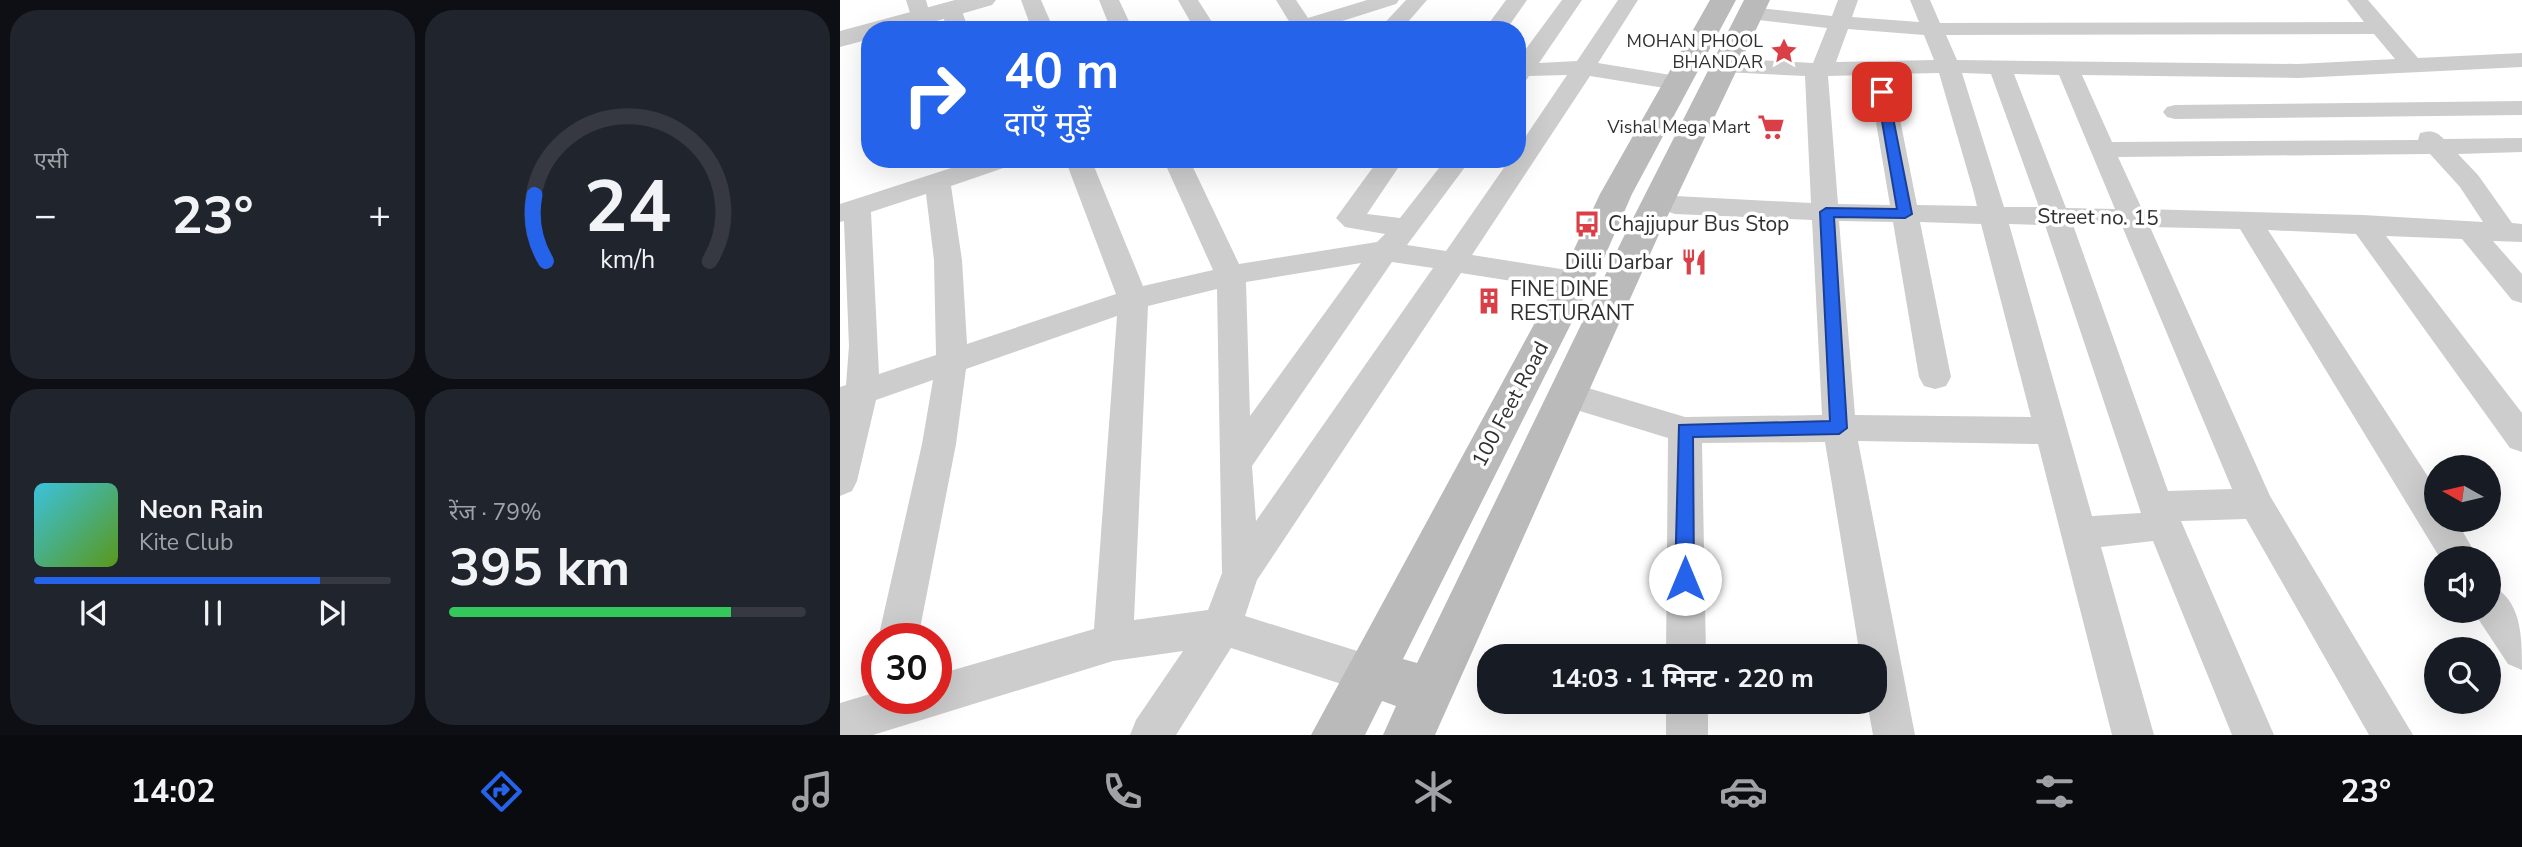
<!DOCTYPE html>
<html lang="hi">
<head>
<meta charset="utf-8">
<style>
	body { margin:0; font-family:"Nunito Sans","Noto Sans Devanagari",sans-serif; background:#20242c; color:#f1f3f6; height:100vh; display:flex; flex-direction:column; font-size:26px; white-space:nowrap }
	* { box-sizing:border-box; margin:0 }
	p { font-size:23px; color:#9ea1a6 }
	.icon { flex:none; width:38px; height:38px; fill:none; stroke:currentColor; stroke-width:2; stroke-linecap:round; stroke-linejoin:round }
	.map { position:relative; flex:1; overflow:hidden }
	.drawer { display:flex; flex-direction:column; gap:10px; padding:10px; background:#0d0f14; width:840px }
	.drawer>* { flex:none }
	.guide { position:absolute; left:21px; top:21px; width:665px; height:147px; border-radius:28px; box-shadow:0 7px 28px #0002; background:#2563eb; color:#fff; overflow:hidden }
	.needle { width:46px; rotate:278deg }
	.buttons { position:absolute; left:1584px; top:455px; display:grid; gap:14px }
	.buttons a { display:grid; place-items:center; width:77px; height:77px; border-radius:50%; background:#171b24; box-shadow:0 7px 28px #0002; font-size:35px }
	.speed { position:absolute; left:21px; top:623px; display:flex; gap:14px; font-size:35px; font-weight:700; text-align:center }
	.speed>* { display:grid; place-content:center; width:91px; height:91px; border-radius:50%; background:#171b24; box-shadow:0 7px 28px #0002; line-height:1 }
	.speed .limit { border:10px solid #d22; background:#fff; color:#111 }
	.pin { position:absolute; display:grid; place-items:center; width:60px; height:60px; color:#fff; margin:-30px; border-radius:14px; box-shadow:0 4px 10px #0006 }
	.me { position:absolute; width:77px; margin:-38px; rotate:0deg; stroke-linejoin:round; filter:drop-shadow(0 0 5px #0008) }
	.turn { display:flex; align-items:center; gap:24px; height:147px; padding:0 28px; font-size:32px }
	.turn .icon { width:91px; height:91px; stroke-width:2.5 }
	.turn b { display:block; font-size:49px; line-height:60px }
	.big { font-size:52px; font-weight:700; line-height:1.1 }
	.drawer .widget { flex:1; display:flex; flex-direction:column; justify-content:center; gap:10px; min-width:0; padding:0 24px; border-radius:28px; background:#20242c }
	.drawer .dial { align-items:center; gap:0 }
	.dial svg { height:182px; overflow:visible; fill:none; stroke:#363941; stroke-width:7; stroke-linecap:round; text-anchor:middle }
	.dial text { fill:#f1f3f6; stroke:none }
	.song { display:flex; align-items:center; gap:21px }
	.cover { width:84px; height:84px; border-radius:10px; background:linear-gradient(135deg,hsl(190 70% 55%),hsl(90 70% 35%)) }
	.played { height:7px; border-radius:4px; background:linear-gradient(90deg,#2563eb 80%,#363941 80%) }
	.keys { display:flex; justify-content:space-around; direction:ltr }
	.heat { display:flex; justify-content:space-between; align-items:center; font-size:38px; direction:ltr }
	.charge { height:10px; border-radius:5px; background:linear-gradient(90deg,#34c759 79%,#363941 0) }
	.drawer .tiles { flex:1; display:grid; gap:10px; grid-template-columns:repeat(2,1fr) }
	.trip { position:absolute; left:637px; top:644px; width:410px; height:70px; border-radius:28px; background:#171b24; box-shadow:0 7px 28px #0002; font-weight:700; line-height:70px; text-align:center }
	.tab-bar { display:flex; height:112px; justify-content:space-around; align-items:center; background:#090b0e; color:#9ea1a6 }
	.tab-bar .icon { width:49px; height:49px }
	.tab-bar .active { color:#2563eb }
	.tab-bar b { font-size:32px; color:#f1f3f6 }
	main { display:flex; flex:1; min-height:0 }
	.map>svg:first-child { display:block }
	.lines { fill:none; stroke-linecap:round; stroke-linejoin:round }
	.minor { fill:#cdcdcd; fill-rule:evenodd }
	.tertiary { fill:#cdcdcd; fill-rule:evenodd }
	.secondary { fill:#bababa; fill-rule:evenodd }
	.route { fill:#2563eb; stroke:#184099; stroke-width:2 }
	.labels { text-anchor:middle; stroke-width:7; stroke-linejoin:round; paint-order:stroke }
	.far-poi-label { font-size:18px; fill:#303030; stroke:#fff; text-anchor:end }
	.street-label { font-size:21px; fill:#303030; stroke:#fff }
	.poi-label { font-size:21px; fill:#303030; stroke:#fff; text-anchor:start }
</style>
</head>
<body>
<main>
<section class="drawer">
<div class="tiles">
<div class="widget"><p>एसी</p>
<div class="heat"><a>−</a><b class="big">23°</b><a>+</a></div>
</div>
<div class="widget dial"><svg viewBox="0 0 100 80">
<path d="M14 69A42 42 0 1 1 86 69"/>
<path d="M14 69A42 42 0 0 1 9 40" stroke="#2563eb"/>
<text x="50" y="56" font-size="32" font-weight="700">24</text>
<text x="50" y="72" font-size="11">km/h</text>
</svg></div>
<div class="widget">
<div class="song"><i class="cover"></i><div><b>Neon Rain</b><p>Kite Club</p></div></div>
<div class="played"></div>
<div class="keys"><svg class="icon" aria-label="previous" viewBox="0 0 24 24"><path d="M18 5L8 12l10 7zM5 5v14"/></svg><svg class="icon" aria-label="pause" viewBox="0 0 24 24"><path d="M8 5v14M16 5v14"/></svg><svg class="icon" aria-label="next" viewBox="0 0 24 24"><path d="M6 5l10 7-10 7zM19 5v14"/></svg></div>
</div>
<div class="widget"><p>रेंज · 79%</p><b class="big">395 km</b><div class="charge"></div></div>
</div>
</section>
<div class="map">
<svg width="1682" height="735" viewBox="0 0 1682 735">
	<rect width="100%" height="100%" fill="#fff"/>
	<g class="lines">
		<g class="minor">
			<polygon points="66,0 86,0 91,18 87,22 73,22"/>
			<polygon points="181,0 201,0 214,30 192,30"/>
			<polygon points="259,0 279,0 293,30 271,30"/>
			<polygon points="338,0 358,0 377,30 355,30"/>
			<polygon points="436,0 456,0 468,18 527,0 559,0 556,4 474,30 440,30 450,23"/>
			<polygon points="566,0 587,0 561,30 538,30"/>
			<polygon points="666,0 687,0 666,30 644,30"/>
			<path d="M722,0H742L699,63L737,61L778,0H798L758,63L837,76L845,78L849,83L845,88L837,90L750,76L632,255L734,271L744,274L748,281L744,288L734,291L621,273L417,580L405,616L543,659L549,673L543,687L529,693L391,648L336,735H290L296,720L343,651L273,661L33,735H0V703L37,692V698H96V675L254,629L277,316L126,369L116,444L78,639H38L82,444L93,380L36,400L17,481L12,491L0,496V387L6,385L9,346L4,221L0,222V204L139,159H178L175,164L111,186L122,260L127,344L276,294L225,159H251L303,286L373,270L323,159H349L399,264L537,242L545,234L505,227L496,218L539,159H564L527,214L560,218L606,159H631L567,245L606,251L670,159H677V149L727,75L689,76L685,82L677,84V61ZM86,194L94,260L96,355L39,374L31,212ZM552,262L593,268L416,521L412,466ZM521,263L410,416L406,282ZM377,289L382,573L368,610L294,620L308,306Z"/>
			<path d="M998,0H1018L1012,17L1079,22L1070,0H1090L1100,23L1524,22L1507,0H1528L1578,58L1682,53V67L1458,78L1242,75L1272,142L1578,140L1580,133C1591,130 1596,131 1604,139L1682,138V152L1618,154L1638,175L1672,223L1682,224V242L1653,241L1682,274V303L1672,300L1622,239L1546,236L1682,413V452L1670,448L1516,234L1428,230L1596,489V520H1616L1638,558H1600L1400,229L1310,227L1430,496L1573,735H1529L1406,519L1341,521L1434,735H1392L1313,541L1261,547L1314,735H1272L1198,444L1018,441L1075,735H1033L1027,702H1034V656H1020L985,442L862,443L866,656H826L828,438L717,404L712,395L717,386L728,382L845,417L982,415L972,220L835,214L826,211L822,205L826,199L835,196L971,203L965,76L883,72L872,65L883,58L973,63L987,28L910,19L899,13L910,7L992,16ZM1008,29L1084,35L1094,60L996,62ZM1534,34L1555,59L1458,64L1117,60L1106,35ZM1099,73L1133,190L1137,206L1077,205L1051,74ZM1122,73L1151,74L1199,207H1164ZM1174,74L1219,75L1275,209L1226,208ZM1028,75L1050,205L998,204L988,76ZM1590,154L1620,187L1643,222L1523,215L1302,209L1278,157ZM999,221L1053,222L1079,377L1084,386L1095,389L1106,386L1111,377L1080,222L1141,224L1191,417L1015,415ZM1169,224L1205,225L1301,513L1252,516ZM1233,225L1282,226L1392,489L1328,491Z"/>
			<polygon points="111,3 121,9 129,30 107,30 101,9"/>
			<polygon points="1682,101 1682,115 1335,119 1327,117 1323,112 1327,107 1335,105"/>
			<path d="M1648,584C1682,598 1682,636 1682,670L1668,664L1633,611H1648Z"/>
			<rect x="826" y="702" width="42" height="33"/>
		</g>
		<polygon class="tertiary" points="115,0 156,0 152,5 65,30 30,30 30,39 0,47 0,31"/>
		<polygon class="secondary" points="870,0 896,0 792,194 764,258 563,659 577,663 786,232 904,0 930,0 820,232 595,735 543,735 556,706 542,701 525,735 471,735 730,258 760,194"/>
	</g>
	<polygon class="route" points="1042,88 1048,92 1072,214 1065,218 994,217 1007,428 999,434 853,437 854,579 851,585 845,588 838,585 835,579 839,425 990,421 980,212 986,208 1057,209 1037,92"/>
	<defs>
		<g id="sight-bare" transform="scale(2.1)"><path d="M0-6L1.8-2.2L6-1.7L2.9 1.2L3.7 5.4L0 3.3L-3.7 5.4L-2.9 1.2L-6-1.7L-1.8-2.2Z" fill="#da3e47" stroke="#fff" stroke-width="2.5" paint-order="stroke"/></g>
		<g id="supermarket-bare" transform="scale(2.1)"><path d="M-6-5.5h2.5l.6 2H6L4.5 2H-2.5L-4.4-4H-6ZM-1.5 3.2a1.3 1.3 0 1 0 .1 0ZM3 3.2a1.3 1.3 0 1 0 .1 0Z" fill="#da3e47" stroke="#fff" stroke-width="2.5" paint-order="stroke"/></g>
		<g id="bus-bare" transform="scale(2.1)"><path d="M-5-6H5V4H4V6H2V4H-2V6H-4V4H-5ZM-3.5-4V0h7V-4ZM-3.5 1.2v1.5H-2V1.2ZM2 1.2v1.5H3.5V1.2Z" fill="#da3e47" stroke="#fff" stroke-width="2.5" paint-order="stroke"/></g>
		<g id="restaurant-bare" transform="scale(2.1)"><path d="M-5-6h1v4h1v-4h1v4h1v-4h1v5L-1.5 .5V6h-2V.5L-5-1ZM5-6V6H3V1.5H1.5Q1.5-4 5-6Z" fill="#da3e47" stroke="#fff" stroke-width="2.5" paint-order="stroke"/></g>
		<g id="building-bare" transform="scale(2.1)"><path d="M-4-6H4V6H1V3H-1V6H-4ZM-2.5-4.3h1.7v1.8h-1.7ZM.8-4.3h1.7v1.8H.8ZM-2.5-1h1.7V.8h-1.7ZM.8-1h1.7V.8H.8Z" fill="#da3e47" stroke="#fff" stroke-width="2.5" paint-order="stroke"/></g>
	</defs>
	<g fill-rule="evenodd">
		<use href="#sight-bare" x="944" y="51"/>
		<use href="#supermarket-bare" x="931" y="127"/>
		<use href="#bus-bare" x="747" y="224"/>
		<use href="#restaurant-bare" x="854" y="262"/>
		<use href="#building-bare" x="649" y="301"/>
	</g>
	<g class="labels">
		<g class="far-poi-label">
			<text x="923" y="47">MOHAN PHOOL<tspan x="923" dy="21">BHANDAR</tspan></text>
			<text x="910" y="133">Vishal Mega Mart</text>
		</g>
		<g class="street-label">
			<text transform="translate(1258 217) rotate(1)" y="7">Street no. 15</text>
			<text transform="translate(670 404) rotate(-62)" y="7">100 Feet Road</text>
		</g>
		<g class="poi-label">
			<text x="768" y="231">Chajjupur Bus Stop</text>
			<text x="833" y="269" text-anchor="end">Dilli Darbar</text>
			<text x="670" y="296">FINE DINE<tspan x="670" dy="24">RESTURANT</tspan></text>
		</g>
	</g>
</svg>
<div class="buttons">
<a><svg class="needle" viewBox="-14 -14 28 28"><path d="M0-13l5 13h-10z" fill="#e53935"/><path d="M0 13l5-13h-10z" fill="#9ea1a6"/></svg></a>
<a><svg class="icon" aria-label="sound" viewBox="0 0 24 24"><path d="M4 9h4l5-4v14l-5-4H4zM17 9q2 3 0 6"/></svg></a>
<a><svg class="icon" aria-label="search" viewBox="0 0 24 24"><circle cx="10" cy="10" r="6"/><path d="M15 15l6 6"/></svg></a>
</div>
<div class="speed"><div class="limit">30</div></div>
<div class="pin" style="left:1042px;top:92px;background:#d93025"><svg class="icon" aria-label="arrive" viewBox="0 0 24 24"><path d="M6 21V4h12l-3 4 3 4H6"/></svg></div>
<svg class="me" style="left:845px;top:579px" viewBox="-20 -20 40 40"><circle r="19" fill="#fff"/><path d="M0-13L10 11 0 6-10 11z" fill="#2563eb"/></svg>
<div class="trip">14:03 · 1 मिनट · 220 m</div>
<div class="guide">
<div class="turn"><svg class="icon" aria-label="right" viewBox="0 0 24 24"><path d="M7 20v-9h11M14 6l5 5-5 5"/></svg><div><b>40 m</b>दाएँ मुड़ें</div></div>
</div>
</div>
</main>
<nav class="tab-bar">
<b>14:02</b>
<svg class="icon active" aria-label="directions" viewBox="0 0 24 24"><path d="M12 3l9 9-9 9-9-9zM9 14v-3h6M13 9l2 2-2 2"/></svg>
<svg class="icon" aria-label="music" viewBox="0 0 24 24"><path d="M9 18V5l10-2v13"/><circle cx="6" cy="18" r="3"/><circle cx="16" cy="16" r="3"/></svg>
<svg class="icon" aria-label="phone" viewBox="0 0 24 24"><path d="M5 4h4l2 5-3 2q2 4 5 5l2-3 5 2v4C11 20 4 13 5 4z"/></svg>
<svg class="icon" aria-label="climate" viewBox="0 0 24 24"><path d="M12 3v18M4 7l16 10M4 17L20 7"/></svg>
<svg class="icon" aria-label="car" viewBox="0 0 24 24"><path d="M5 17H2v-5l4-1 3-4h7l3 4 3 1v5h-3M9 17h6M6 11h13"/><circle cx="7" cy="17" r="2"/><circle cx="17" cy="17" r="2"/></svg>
<svg class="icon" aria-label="filters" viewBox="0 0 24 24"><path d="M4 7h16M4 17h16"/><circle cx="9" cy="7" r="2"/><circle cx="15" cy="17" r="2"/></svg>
<b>23°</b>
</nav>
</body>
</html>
